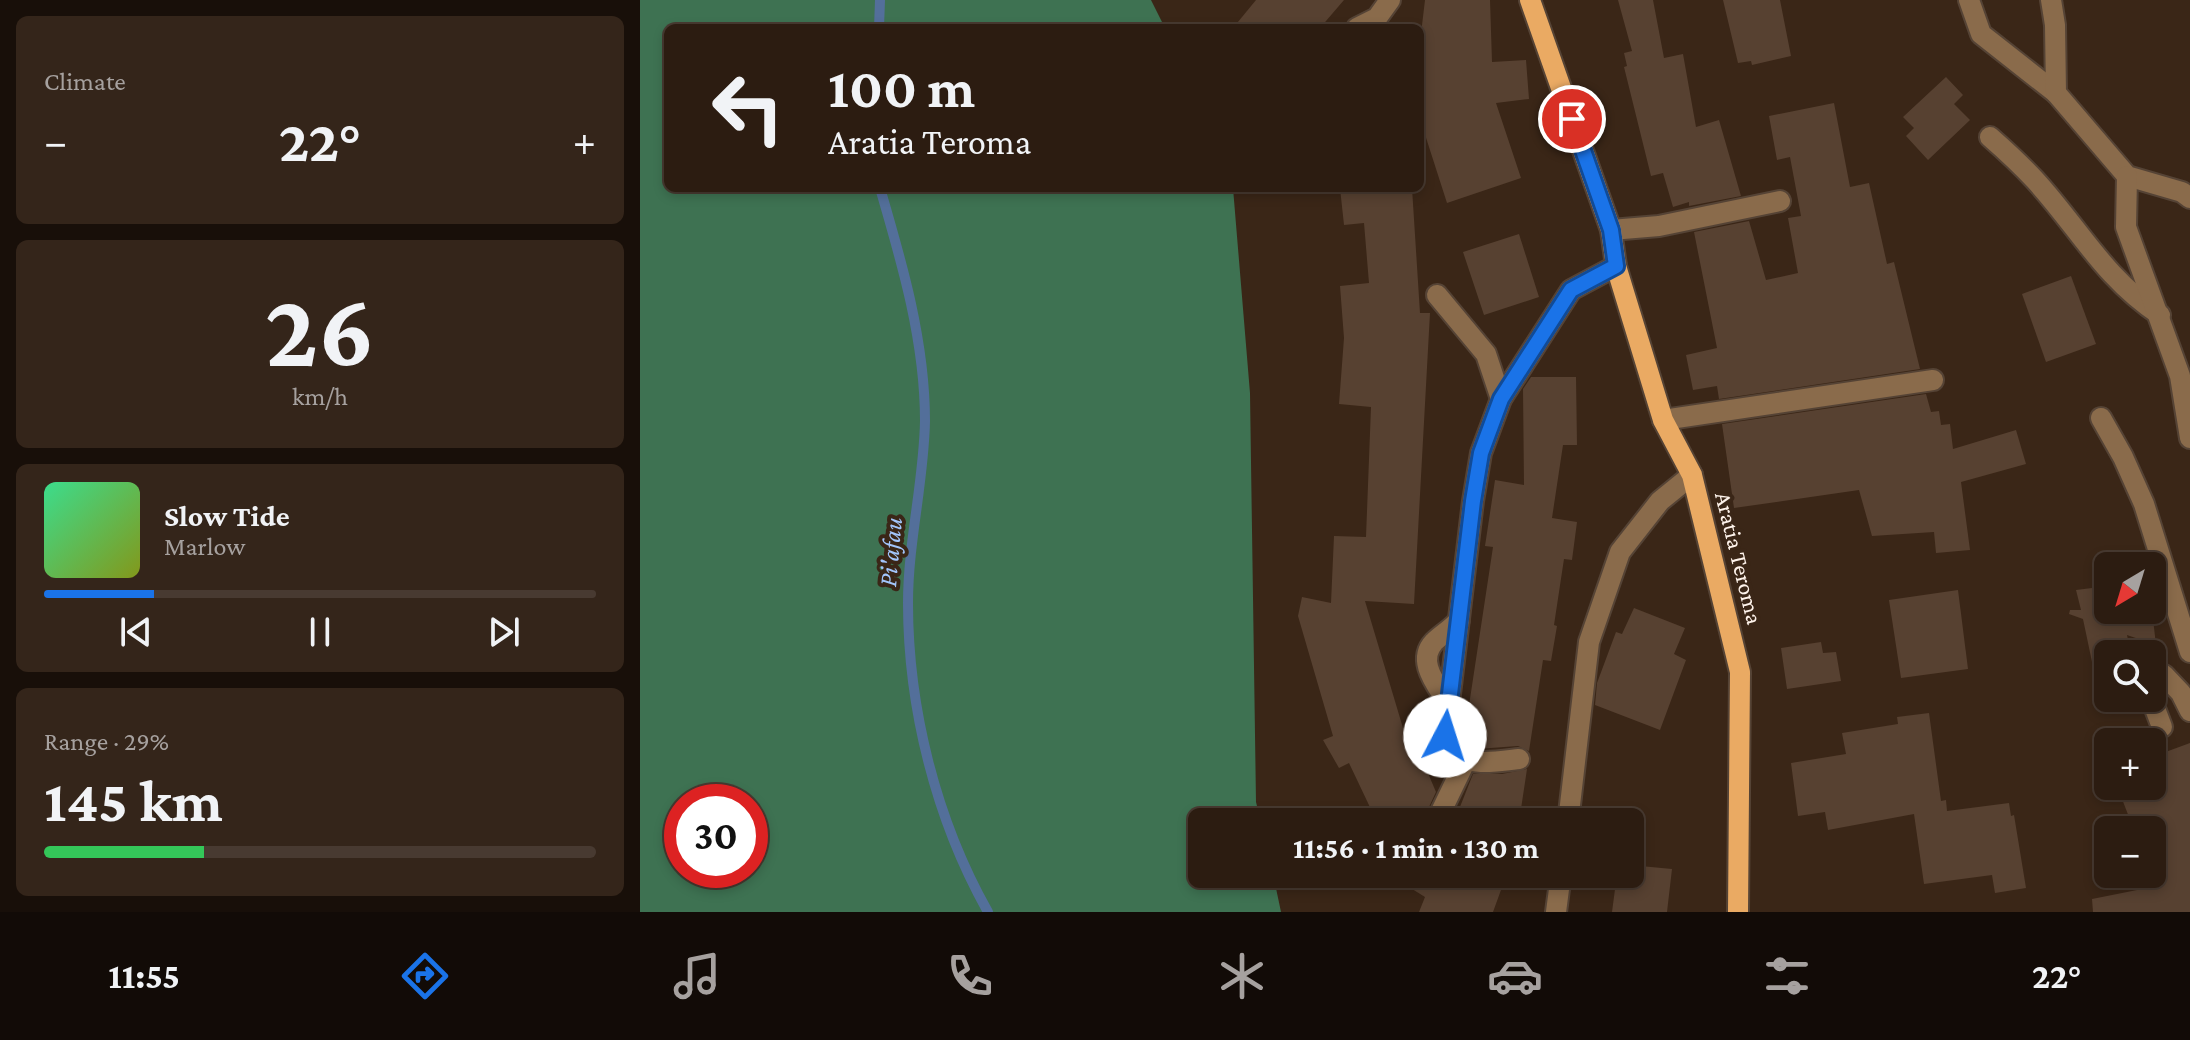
<!DOCTYPE html>
<html lang="en">
<head>
<meta charset="utf-8">
<style>
	body { margin:0; font-family:"Crimson Pro",serif; background:#34251a; color:#f1f3f6; height:100vh; display:flex; flex-direction:column; font-size:30px; white-space:nowrap }
	* { box-sizing:border-box; margin:0 }
	p { font-size:26px; color:#a6a19f }
	.icon { flex:none; width:44px; height:44px; fill:none; stroke:currentColor; stroke-width:2; stroke-linecap:round; stroke-linejoin:round }
	.map { position:relative; flex:1; overflow:hidden }
	.drawer { display:flex; flex-direction:column; gap:16px; padding:16px; background:#180f09; width:640px }
	.drawer>* { flex:none }
	.top-card { position:absolute; left:24px; top:24px; width:760px; height:168px; border-radius:12px; box-shadow:0 4px 12px #0003,0 0 0 2px #483a31; background:#2c1c11; color:#f1f3f6; overflow:hidden }
	.needle { width:52px; rotate:218deg }
	.controls { position:absolute; left:1454px; top:552px; display:grid; gap:16px }
	.controls a { display:grid; place-items:center; width:72px; height:72px; border-radius:12px; background:#2c1c11; box-shadow:0 4px 12px #0003,0 0 0 2px #483a31; font-size:40px }
	.speed { position:absolute; left:24px; top:784px; display:flex; gap:16px; font-size:40px; font-weight:700; text-align:center }
	.speed>* { display:grid; place-content:center; width:104px; height:104px; border-radius:50%; background:#2c1c11; box-shadow:0 4px 12px #0003,0 0 0 2px #483a31; line-height:1 }
	.speed .limit { border:12px solid #d22; background:#fff; color:#111 }
	.pin { position:absolute; display:grid; place-items:center; width:68px; height:68px; color:#fff; margin:-34px; border:4px solid #fff; border-radius:50%; box-shadow:0 2px 8px #0007 }
	.me { position:absolute; width:88px; margin:-44px; rotate:5deg; stroke-linejoin:round; filter:drop-shadow(0 0 6px #0008) }
	.turn { display:flex; align-items:center; gap:28px; height:168px; padding:0 32px; font-size:36px }
	.turn .icon { width:104px; height:104px; stroke-width:2.5 }
	.turn b { display:block; font-size:56px; line-height:68px }
	.big { font-size:60px; font-weight:700; line-height:1.1 }
	.drawer .widget { flex:1; display:flex; flex-direction:column; justify-content:center; gap:12px; min-width:0; padding:0 28px; border-radius:12px; background:#34251a }
	.drawer .dial { align-items:center; gap:0 }
	.dial b { font-size:104px; line-height:1 }
	.song { display:flex; align-items:center; gap:24px }
	.cover { width:96px; height:96px; border-radius:12px; background:linear-gradient(135deg,hsl(150 70% 55%),hsl(70 70% 35%)) }
	.played { height:8px; border-radius:4px; background:linear-gradient(90deg,#1a73e8 20%,#483a31 20%) }
	.keys { display:flex; justify-content:space-around; direction:ltr }
	.heat { display:flex; justify-content:space-between; align-items:center; font-size:44px; direction:ltr }
	.charge { height:12px; border-radius:6px; background:linear-gradient(90deg,#34c759 29%,#483a31 0) }
	.trip { position:absolute; left:548px; top:808px; width:456px; height:80px; border-radius:12px; background:#2c1c11; box-shadow:0 4px 12px #0003,0 0 0 2px #483a31; font-weight:700; line-height:80px; text-align:center }
	.dock { display:flex; height:128px; justify-content:space-around; align-items:center; background:#120b07; color:#a6a19f }
	.dock .icon { width:56px; height:56px }
	.dock .active { color:#1a73e8 }
	.dock b { font-size:36px; color:#f1f3f6 }
	main { display:flex; flex:1; min-height:0 }
	.map>svg:first-child { display:block }
	.forest { fill:#3e7252; fill-rule:evenodd }
	.lines { fill:none; stroke-linecap:round; stroke-linejoin:round }
	.stream { stroke:#536f9a; stroke-width:10 }
	.building { fill:#574131 }
	.minor-casing { stroke:#554335; stroke-width:24 }
	.major-casing { stroke:#554335; stroke-width:24 }
	.minor { stroke:#8a6b4b; stroke-width:20 }
	.major { stroke:#eaaa63; stroke-width:20 }
	.route-casing { stroke:#114b97; stroke-width:20 }
	.route { stroke:#1a73e8; stroke-width:14 }
	.labels { text-anchor:middle; stroke-width:8; stroke-linejoin:round; paint-order:stroke }
	.street-label { font-size:24px; fill:#fef3eb; stroke:#3a2617 }
	.water-label { font-size:26px; font-style:italic; fill:#a3c6fc; stroke:#3a2617 }
</style>
</head>
<body>
<main>
<section class="drawer">
<div class="widget"><p>Climate</p>
<div class="heat"><a>−</a><b class="big">22°</b><a>+</a></div>
</div>
<div class="widget dial"><b>26</b><p>km/h</p></div>
<div class="widget">
<div class="song"><i class="cover"></i><div><b>Slow Tide</b><p>Marlow</p></div></div>
<div class="played"></div>
<div class="keys"><svg class="icon" aria-label="previous" viewBox="0 0 24 24"><path d="M18 5L8 12l10 7zM5 5v14"/></svg><svg class="icon" aria-label="pause" viewBox="0 0 24 24"><path d="M8 5v14M16 5v14"/></svg><svg class="icon" aria-label="next" viewBox="0 0 24 24"><path d="M6 5l10 7-10 7zM19 5v14"/></svg></div>
</div>
<div class="widget"><p>Range · 29%</p><b class="big">145 km</b><div class="charge"></div></div>
</section>
<div class="map">
<svg width="1550" height="912" viewBox="0 0 1550 912">
	<rect width="100%" height="100%" fill="#3a2617"/>
	<path class="forest" d="M0,0H511L525,28H28V188H593L610,393L616,802L621,822H562V874H633L641,912H0ZM42,802H110V870H42Z"/>
	<g class="lines">
		<g class="stream">
			<polyline points="239,28 240,0"/>
			<path d="M240,188C262,263 285,341 285,421C284,481 268,542 268,603C268,708 296,820 348,912"/>
		</g>
	</g>
	<g class="building">
		<polygon points="616,0 704,0 680,28 593,28"/>
		<polygon points="785,0 850,0 852,62 886,60 889,99 856,103 881,178 807,203 780,119 780,42"/>
		<polygon points="978,0 1013,0 1024,58 1043,54 1056,127 1079,120 1101,196 1049,206 1049,202 1033,207 1023,173 1011,176 984,67 987,66 984,53 992,51"/>
		<polygon points="1083,0 1140,0 1151,56 1112,65 1111,61 1098,63"/>
		<polygon points="1306,77 1323,95 1314,104 1330,120 1288,160 1266,136 1274,128 1263,117"/>
		<polygon points="1194,103 1210,187 1229,183 1247,264 1254,262 1280,369 1079,399 1077,386 1053,390 1046,355 1077,348 1054,232 1109,221 1126,280 1158,273 1148,218 1161,216 1150,157 1137,160 1129,116"/>
		<polygon points="700,188 772,188 780,313 790,313 774,604 725,601 763,728 768,726 796,792 789,807 756,822 737,822 709,763 699,768 683,740 693,736 658,616 662,597 691,603 694,536 726,537 731,407 699,404 704,338 700,286 729,283 724,223 704,225"/>
		<polygon points="879,234 899,297 844,315 823,252"/>
		<polygon points="1431,276 1456,344 1406,362 1382,294"/>
		<polygon points="891,377 936,377 937,445 923,445 912,518 937,522 932,560 924,559 914,625 917,626 911,661 903,660 889,751 878,746 837,749 823,745 853,547 845,546 855,480 884,485 883,389"/>
		<polygon points="1286,394 1291,412 1299,411 1301,425 1310,424 1313,449 1376,430 1386,464 1321,482 1330,550 1296,553 1294,532 1232,536 1219,490 1094,508 1082,424"/>
		<polygon points="1468,586 1468,610 1512,610 1516,645 1487,635 1491,654 1468,654 1468,680 1456,681 1443,619 1429,614 1430,610 1441,610 1436,590"/>
		<polygon points="1318,590 1328,669 1261,678 1249,600"/>
		<polygon points="994,608 1045,628 1034,654 1046,660 1020,730 955,705 957,683 976,632 982,634"/>
		<polygon points="1181,642 1183,653 1196,652 1201,681 1147,689 1141,648"/>
		<polygon points="1289,713 1301,801 1306,800 1307,811 1369,803 1371,816 1374,815 1386,888 1355,893 1352,875 1284,884 1274,814 1188,830 1185,812 1158,816 1151,763 1206,754 1202,733 1258,724 1257,717"/>
		<polygon points="1550,743 1550,912 1453,912 1452,899 1512,887 1512,830 1494,830 1477,786 1512,786 1512,757"/>
		<polygon points="887,769 879,822 814,822 833,774 862,774"/>
		<polygon points="990,865 1032,869 1027,912 972,912 977,874 990,874"/>
		<polygon points="748,874 821,874 861,890 853,912 779,912 785,897"/>
	</g>
	<g class="lines">
		<g class="minor-casing">
			<g id="minor">
				<polyline points="1329,0 1341,34 1416,93"/>
				<polyline points="1411,0 1415,25 1416,93 1487,176 1542,192 1550,198"/>
				<polyline points="717,28 737,18 750,0"/>
				<path d="M1350,137C1366,151 1381,165 1395,180C1439,228 1463,277 1520,315"/>
				<polyline points="1487,176 1486,227 1540,376 1550,438"/>
				<polyline points="971,230 1019,226 1140,201"/>
				<polyline points="797,295 846,354 861,399"/>
				<polyline points="1461,418 1483,457 1504,504 1550,652"/>
				<polyline points="1023,420 1293,380"/>
				<polyline points="1512,677 1524,675 1541,693 1550,711"/>
				<polyline points="1511,698 1522,727"/>
				<path d="M807,702C797,685 776,661 794,642C802,634 812,629 819,620"/>
				<path d="M879,759C854,762 833,766 810,754L805,736L833,501L841,453L861,399L931,290L976,266"/>
				<polyline points="796,822 825,762"/>
				<polyline points="928,822 949,642 980,552 1020,501 1052,475"/>
				<polyline points="916,912 921,874"/>
			</g>
		</g>
		<g class="major-casing">
			<polyline id="major" points="890,0 971,230 976,266 1023,420 1052,475 1100,672 1098,912"/>
		</g>
		<use href="#minor" class="minor"/>
		<use href="#major" class="major"/>
	</g>
	<g class="lines">
		<g class="route-casing">
			<polyline id="route" points="805,736 833,501 841,453 861,399 931,290 976,266 971,230 932,119"/>
		</g>
		<use href="#route" class="route"/>
	</g>
	<g class="labels">
		<g class="street-label">
			<text transform="translate(1099 558) rotate(76)" y="8">Aratia Teroma</text>
		</g>
		<g class="water-label">
			<text transform="translate(250 552) rotate(-85)" y="9">Pi'afau</text>
		</g>
	</g>
</svg>
<div class="controls">
<a><svg class="needle" viewBox="-14 -14 28 28"><path d="M0-13l5 13h-10z" fill="#e53935"/><path d="M0 13l5-13h-10z" fill="#a6a19f"/></svg></a>
<a><svg class="icon" aria-label="search" viewBox="0 0 24 24"><circle cx="10" cy="10" r="6"/><path d="M15 15l6 6"/></svg></a>
<a>+</a>
<a>−</a>
</div>
<div class="speed"><div class="limit">30</div></div>
<div class="pin" style="left:932px;top:119px;background:#d93025"><svg class="icon" aria-label="arrive" viewBox="0 0 24 24"><path d="M6 21V4h12l-3 4 3 4H6"/></svg></div>
<svg class="me" style="left:805px;top:736px" viewBox="-20 -20 40 40"><circle r="19" fill="#fff"/><path d="M0-13L10 11 0 6-10 11z" fill="#1a73e8"/></svg>
<div class="trip">11:56 · 1 min · 130 m</div>
<div class="top-card">
<div class="turn"><svg class="icon" aria-label="left" viewBox="0 0 24 24"><path d="M17 20v-9H6M10 6l-5 5 5 5"/></svg><div><b>100 m</b>Aratia Teroma</div></div>
</div>
</div>
</main>
<nav class="dock">
<b>11:55</b>
<svg class="icon active" aria-label="directions" viewBox="0 0 24 24"><path d="M12 3l9 9-9 9-9-9zM9 14v-3h6M13 9l2 2-2 2"/></svg>
<svg class="icon" aria-label="music" viewBox="0 0 24 24"><path d="M9 18V5l10-2v13"/><circle cx="6" cy="18" r="3"/><circle cx="16" cy="16" r="3"/></svg>
<svg class="icon" aria-label="phone" viewBox="0 0 24 24"><path d="M5 4h4l2 5-3 2q2 4 5 5l2-3 5 2v4C11 20 4 13 5 4z"/></svg>
<svg class="icon" aria-label="climate" viewBox="0 0 24 24"><path d="M12 3v18M4 7l16 10M4 17L20 7"/></svg>
<svg class="icon" aria-label="car" viewBox="0 0 24 24"><path d="M5 17H2v-5l4-1 3-4h7l3 4 3 1v5h-3M9 17h6M6 11h13"/><circle cx="7" cy="17" r="2"/><circle cx="17" cy="17" r="2"/></svg>
<svg class="icon" aria-label="filters" viewBox="0 0 24 24"><path d="M4 7h16M4 17h16"/><circle cx="9" cy="7" r="2"/><circle cx="15" cy="17" r="2"/></svg>
<b>22°</b>
</nav>
</body>
</html>
